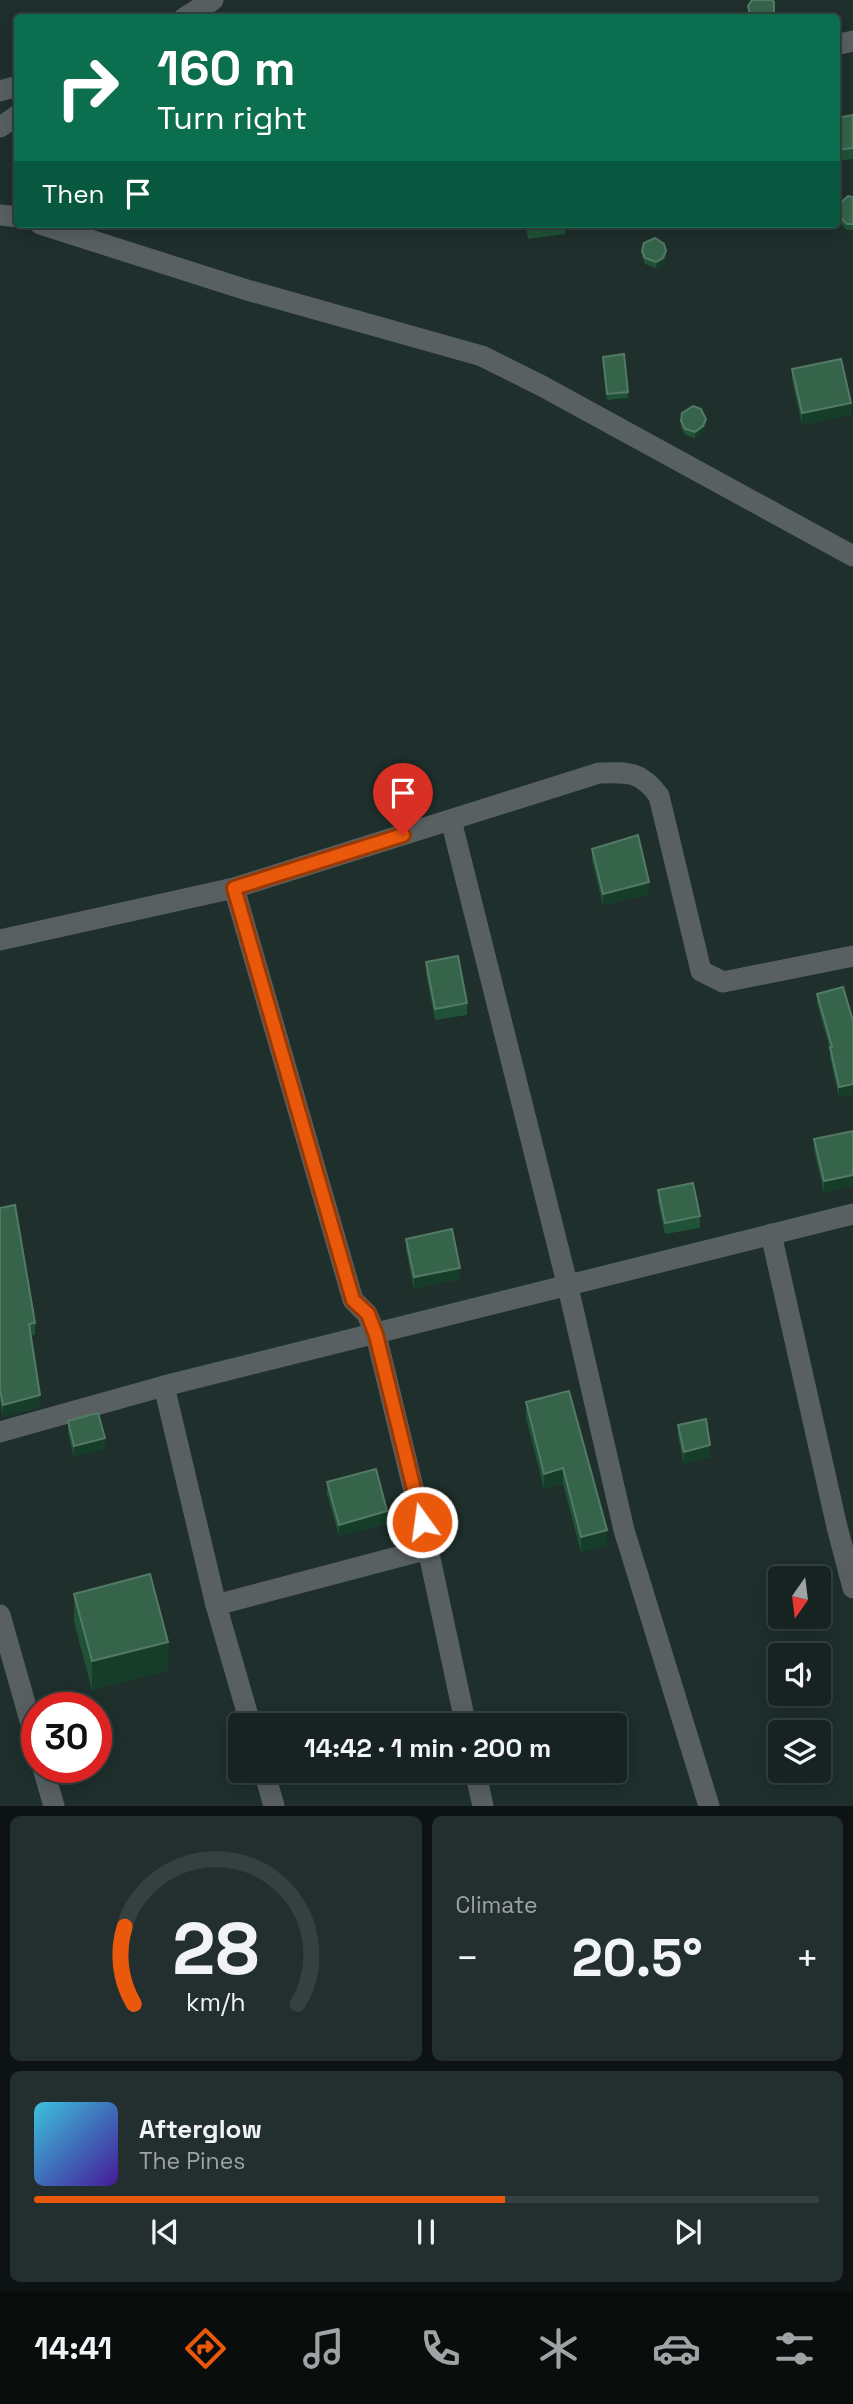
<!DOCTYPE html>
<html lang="en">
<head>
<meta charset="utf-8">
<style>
	body { margin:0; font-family:"Space Grotesk",sans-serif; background:#232f2e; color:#f1f3f6; height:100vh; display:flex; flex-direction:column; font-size:26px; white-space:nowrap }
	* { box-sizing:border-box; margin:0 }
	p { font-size:23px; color:#9ea4a5 }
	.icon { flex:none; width:38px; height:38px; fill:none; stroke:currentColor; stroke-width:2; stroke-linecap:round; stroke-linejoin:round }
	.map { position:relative; height:1806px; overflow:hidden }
	.details { display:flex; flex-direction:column; gap:10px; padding:10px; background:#0c1312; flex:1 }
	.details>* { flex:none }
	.top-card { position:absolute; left:14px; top:14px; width:826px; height:214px; border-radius:7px; box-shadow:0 4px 18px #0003,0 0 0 2px #35403f; background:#0b6e4f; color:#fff; overflow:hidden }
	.needle { width:46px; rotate:194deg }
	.controls { position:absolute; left:768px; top:1566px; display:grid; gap:14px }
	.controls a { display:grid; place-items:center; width:63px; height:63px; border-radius:7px; background:#162321; box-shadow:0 4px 18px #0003,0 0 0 2px #35403f; font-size:35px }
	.speed { position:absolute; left:21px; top:1692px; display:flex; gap:14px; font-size:35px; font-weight:700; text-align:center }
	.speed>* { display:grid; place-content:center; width:91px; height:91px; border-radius:50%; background:#162321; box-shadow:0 4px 18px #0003,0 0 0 2px #35403f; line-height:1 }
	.speed .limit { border:10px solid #d22; background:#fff; color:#111 }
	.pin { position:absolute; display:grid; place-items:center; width:60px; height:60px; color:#fff; margin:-72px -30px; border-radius:50% 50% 50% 0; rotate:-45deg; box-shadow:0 0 7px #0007 }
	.pin .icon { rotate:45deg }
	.me { position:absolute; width:77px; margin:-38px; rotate:346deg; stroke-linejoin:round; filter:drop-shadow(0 0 5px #0008) }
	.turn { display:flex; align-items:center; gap:24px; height:147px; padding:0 28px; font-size:32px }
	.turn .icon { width:91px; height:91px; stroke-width:2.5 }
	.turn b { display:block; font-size:49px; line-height:60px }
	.then { display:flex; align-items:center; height:66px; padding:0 28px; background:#0003; gap:14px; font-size:26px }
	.big { font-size:52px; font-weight:600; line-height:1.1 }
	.details .card { flex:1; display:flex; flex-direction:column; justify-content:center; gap:10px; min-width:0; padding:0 24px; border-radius:10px; background:#232f2e }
	.details .dial { align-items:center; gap:0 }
	.dial svg { height:182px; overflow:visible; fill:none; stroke:#35403f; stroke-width:7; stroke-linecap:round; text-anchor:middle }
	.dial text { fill:#f1f3f6; stroke:none }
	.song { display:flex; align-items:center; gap:21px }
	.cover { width:84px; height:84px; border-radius:10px; background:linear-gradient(135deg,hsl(190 70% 55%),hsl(260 70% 35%)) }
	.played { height:7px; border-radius:4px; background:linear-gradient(90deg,#ea580c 60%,#35403f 60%) }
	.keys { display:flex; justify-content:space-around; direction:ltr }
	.heat { display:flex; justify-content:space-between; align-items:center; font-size:38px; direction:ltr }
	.details .tiles { flex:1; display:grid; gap:10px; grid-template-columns:1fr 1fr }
	.card:last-child { grid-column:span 2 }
	.trip { position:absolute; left:228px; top:1713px; width:399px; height:70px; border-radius:7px; background:#162321; box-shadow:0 4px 18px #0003,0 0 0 2px #35403f; font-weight:600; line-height:70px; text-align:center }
	.tabs { display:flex; height:112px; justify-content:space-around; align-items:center; background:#090e0d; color:#9ea4a5 }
	.tabs .icon { width:49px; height:49px }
	.tabs .selected { color:#ea580c }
	.tabs b { font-size:32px; color:#f1f3f6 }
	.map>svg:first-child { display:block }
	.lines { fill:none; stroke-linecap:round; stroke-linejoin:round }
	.minor { stroke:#586062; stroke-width:21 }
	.wall { fill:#205237 }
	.shaded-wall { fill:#163d2a }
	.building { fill:#36644b; stroke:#527a65; stroke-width:2 }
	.route-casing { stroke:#983908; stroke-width:18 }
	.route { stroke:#ea580c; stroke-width:12 }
</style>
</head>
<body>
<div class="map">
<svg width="853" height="1806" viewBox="0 0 853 1806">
	<rect width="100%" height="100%" fill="#1e2f2c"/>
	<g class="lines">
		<g class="minor">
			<polyline points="184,18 213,0"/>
			<polyline points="836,45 853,41"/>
			<polyline points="0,91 18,86"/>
			<polyline points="0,127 18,115"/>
			<polyline points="0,215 18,217"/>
			<polyline points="40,224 247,290 482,356 542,386 853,556"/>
			<polyline points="451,820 568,1287 624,1530 709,1806"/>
			<path d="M0,940L234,888L599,773C629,772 641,771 659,796L701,971L723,982L853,956"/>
			<polyline points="771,1234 837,1527 853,1588"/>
			<polyline points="164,1386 216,1605 428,1549 376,1335 367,1314 353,1300 234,888"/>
			<polyline points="0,1432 164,1386 853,1214"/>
			<polyline points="428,1549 466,1726"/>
			<polyline points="216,1605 251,1726"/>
			<polyline points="0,1615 37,1745"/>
			<polyline points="43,1768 54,1806"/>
			<polyline points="264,1771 274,1806"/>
			<polyline points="475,1771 483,1806"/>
		</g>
	</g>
	<g class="wall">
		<polygon points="853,115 853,159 836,161 836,118"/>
		<polygon points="853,197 853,230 847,230 837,220 838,205"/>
		<polygon points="526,224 565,224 565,234 528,239"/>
		<polygon points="642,251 666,257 663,264 656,268 645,264 642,257"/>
		<polygon points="603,357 628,392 628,398 607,400"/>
		<polygon points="792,369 851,415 802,425 792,380"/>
		<polygon points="681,421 706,425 703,432 695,438 685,435 681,427"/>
		<polygon points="592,849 649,894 603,905 592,861"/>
		<polygon points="426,962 467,1003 467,1015 435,1020 426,974"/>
		<polygon points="817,994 853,1021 853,1094 839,1097 830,1058 830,1049 817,1004"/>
		<polygon points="853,1131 824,1193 814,1151 814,1139"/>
		<polygon points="658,1190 700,1216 700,1228 665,1234 658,1202"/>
		<polygon points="0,1208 35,1323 35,1335 31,1336 40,1407 3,1417 0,1401"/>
		<polygon points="406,1239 460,1279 414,1289 406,1250"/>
		<polygon points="526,1402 607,1546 581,1552 563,1484 544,1489 526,1418"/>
		<polygon points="68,1421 105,1449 74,1457 68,1433"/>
		<polygon points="678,1425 710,1457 684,1464 678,1437"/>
		<polygon points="327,1482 387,1523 339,1536 327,1494"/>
		<polygon points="74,1594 168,1670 92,1690 74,1622"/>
		<polygon points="510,1771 565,1771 514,1785"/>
	</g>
	<g class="shaded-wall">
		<polygon points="666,251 666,257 663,264 656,268 656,262"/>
		<polygon points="851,403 851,415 802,425 802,413"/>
		<polygon points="706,419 706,425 703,432 695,438 695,432"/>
		<polygon points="649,882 649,894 603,905 603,894"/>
		<polygon points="853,1084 853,1094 839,1097 839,1087"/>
		<polygon points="853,1175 853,1186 824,1193 824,1181"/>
		<polygon points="460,1268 460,1279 414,1289 414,1277"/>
		<polygon points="40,1395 40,1407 3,1417 3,1405"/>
		<polygon points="105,1438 105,1449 74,1457 74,1446"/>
		<polygon points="710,1445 710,1457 684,1464 684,1452"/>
		<polygon points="563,1468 563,1484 544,1489 544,1474"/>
		<polygon points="387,1511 387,1523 339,1536 339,1525"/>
		<polygon points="607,1530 607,1546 581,1552 581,1537"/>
		<polygon points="168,1642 168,1670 92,1690 92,1661"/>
		<polygon points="522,1771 565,1771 514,1785 514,1773"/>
	</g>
	<g class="building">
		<polygon points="752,0 772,0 774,2 774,11 768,18 753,18 750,15 748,6"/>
		<polygon points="853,115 853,148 836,150 836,118"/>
		<polygon points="848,196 853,197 853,224 847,224 837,214 838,205"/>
		<polygon points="527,224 555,224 528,227"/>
		<polygon points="655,238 664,244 666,251 663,258 656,262 645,258 642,251 644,243"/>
		<polygon points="624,354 628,392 607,394 603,357"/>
		<polygon points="841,359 851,403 802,413 792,369"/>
		<polygon points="693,406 701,409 706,419 703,426 695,432 685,429 681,421 682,413"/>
		<polygon points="638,835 649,882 603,894 592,849"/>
		<polygon points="458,956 467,1003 435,1009 426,962"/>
		<polygon points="843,987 853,1021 853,1084 839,1087 830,1047 832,1047 817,994"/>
		<polygon points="853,1131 853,1175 824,1181 814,1139"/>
		<polygon points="693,1183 700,1216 665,1223 658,1190"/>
		<polygon points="15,1205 35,1323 29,1324 40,1395 3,1405 0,1390 0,1208"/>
		<polygon points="452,1229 460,1268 414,1277 406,1239"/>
		<polygon points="569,1391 607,1530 581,1537 563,1468 544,1474 526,1402"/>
		<polygon points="98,1413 105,1438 74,1446 68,1421"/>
		<polygon points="706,1419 710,1445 684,1452 678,1425"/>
		<polygon points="376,1469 387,1511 339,1525 327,1482"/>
		<polygon points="150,1574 168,1642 92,1661 74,1594"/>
	</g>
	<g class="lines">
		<g class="route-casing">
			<polyline id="route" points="403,835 234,888 353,1300 368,1314 376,1335 422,1522"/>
		</g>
		<use href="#route" class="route"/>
	</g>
</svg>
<div class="controls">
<a><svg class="needle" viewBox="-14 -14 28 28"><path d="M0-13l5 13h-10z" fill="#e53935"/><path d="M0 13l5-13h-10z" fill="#9ea4a5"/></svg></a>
<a><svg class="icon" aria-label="sound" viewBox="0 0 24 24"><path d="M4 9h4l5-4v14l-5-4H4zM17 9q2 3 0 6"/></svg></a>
<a><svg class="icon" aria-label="layers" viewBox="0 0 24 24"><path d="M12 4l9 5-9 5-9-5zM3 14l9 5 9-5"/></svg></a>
</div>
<div class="speed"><div class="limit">30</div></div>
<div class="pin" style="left:403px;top:835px;background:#d93025"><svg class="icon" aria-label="arrive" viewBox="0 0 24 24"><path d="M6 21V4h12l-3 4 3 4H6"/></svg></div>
<svg class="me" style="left:422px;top:1522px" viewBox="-20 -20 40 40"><circle r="17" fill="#ea580c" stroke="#fff" stroke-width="3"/><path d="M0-11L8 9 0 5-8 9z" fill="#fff"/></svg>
<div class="trip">14:42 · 1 min · 200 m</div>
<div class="top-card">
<div class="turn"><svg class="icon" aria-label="right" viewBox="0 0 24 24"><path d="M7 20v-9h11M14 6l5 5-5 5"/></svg><div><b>160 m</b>Turn right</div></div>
<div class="then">Then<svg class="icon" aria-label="arrive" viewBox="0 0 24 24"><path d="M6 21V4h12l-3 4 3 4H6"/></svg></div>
</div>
</div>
<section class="details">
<div class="tiles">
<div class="card dial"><svg viewBox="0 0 100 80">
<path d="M14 69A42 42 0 1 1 86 69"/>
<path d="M14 69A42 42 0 0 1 10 35" stroke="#ea580c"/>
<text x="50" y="56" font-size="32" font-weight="700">28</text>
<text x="50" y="72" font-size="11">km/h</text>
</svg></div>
<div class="card"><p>Climate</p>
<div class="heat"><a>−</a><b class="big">20.5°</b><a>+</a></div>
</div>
<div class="card">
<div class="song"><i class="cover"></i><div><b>Afterglow</b><p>The Pines</p></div></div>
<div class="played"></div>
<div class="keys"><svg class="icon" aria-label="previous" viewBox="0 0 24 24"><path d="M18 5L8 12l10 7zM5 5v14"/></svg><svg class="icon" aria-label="pause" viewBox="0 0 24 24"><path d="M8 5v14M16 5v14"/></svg><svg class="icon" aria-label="next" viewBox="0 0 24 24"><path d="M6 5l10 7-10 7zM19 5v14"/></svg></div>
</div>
</div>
</section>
<nav class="tabs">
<b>14:41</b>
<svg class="icon selected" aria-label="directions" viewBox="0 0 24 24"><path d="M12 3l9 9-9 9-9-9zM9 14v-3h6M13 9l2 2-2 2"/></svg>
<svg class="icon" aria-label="music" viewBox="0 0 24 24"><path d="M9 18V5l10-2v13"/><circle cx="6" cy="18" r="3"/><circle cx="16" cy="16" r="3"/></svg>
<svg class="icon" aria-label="phone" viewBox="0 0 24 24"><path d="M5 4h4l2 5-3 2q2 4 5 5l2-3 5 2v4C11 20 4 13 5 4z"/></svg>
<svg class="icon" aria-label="climate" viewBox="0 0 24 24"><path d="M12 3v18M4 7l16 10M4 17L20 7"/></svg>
<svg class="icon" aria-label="car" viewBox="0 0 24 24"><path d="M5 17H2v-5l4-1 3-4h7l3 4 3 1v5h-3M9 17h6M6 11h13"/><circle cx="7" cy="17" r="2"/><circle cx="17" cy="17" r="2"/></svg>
<svg class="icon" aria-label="filters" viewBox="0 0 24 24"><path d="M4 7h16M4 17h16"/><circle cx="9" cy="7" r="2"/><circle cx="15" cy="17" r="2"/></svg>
</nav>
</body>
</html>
